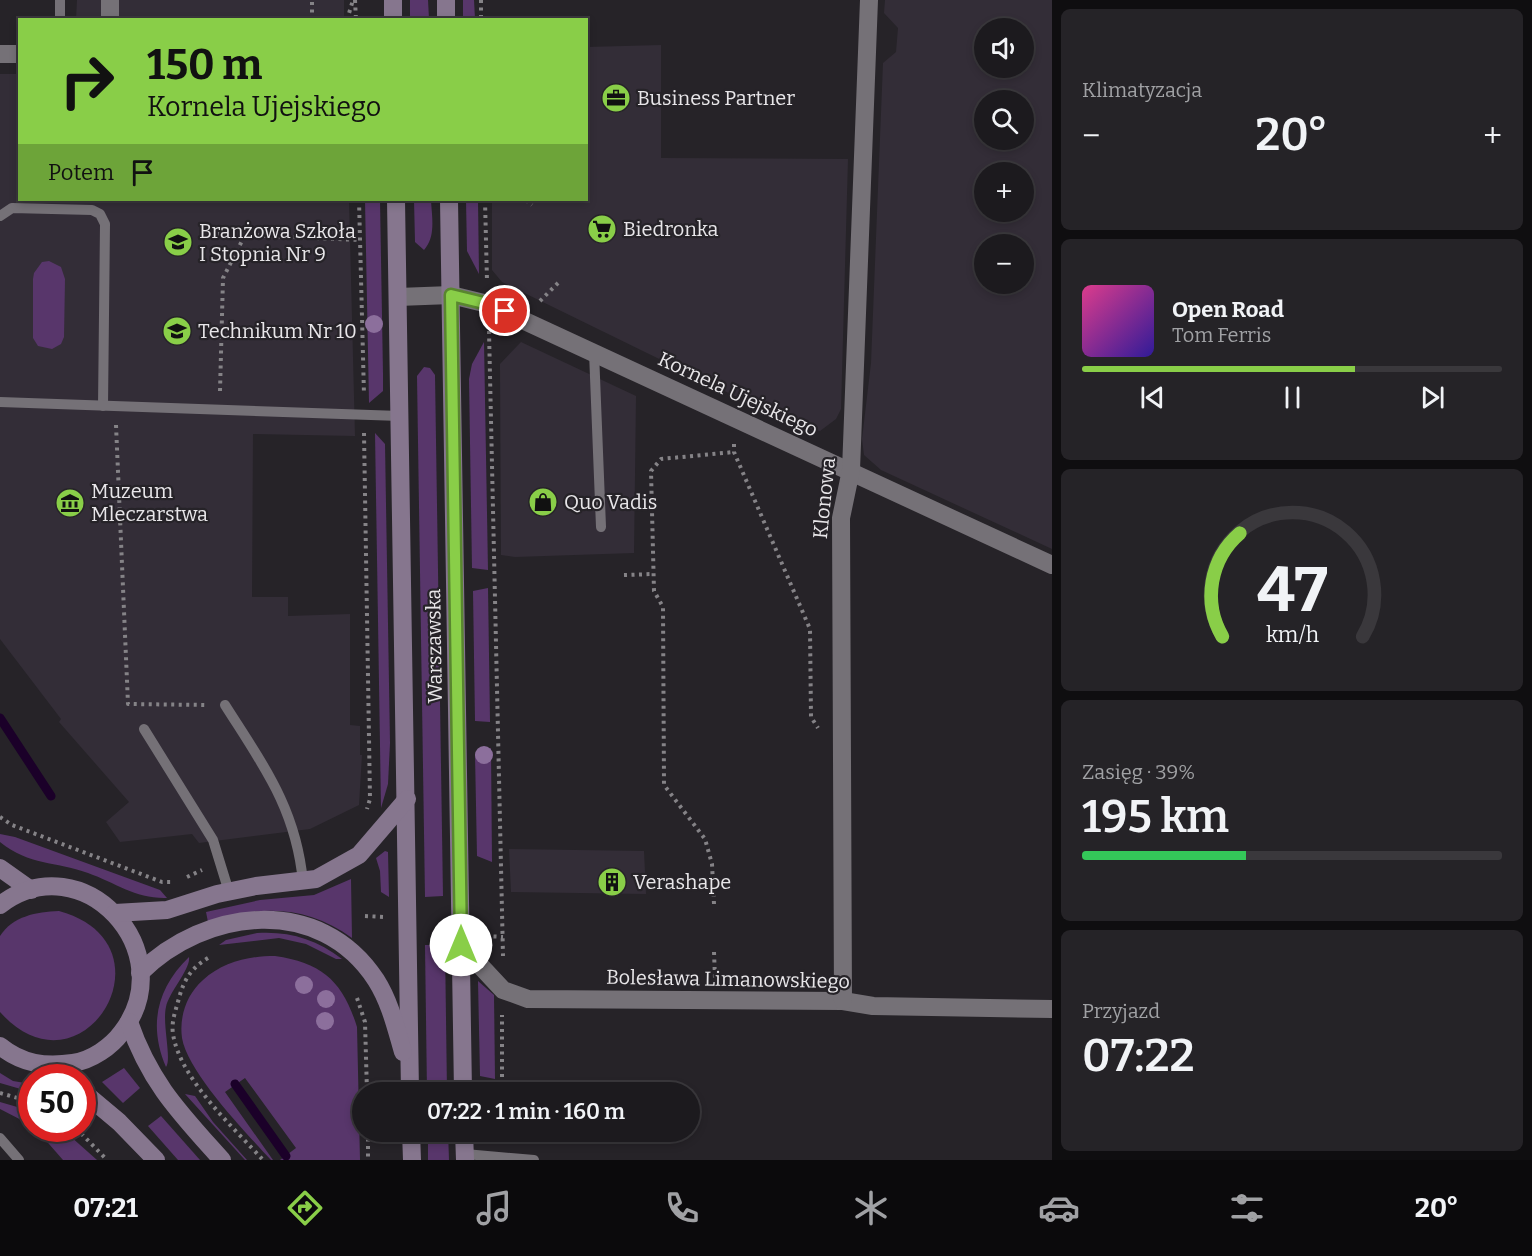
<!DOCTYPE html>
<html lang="pl">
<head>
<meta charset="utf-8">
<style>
	body { margin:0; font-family:Bitter,serif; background:#252327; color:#f1f3f6; height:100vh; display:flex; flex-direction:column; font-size:22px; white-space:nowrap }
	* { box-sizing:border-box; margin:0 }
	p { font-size:20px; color:#a0a1a4 }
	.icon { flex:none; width:33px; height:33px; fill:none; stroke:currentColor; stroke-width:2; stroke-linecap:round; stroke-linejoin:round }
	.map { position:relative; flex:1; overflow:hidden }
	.sheet { display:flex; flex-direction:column; gap:9px; padding:9px; background:#0f0e10; width:480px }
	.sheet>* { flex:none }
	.top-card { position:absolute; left:18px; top:18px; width:570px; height:183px; border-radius:0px; box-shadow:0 3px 9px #0003,0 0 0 2px #3a383c; background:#89ce48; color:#111; overflow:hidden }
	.tools { position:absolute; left:974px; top:18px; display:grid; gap:12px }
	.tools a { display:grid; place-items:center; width:60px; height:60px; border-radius:50%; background:#1c1a1e; box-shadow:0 3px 9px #0003,0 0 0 2px #3a383c; font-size:30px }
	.speed { position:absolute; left:18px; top:1064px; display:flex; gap:12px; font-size:30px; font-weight:700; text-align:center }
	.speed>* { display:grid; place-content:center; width:78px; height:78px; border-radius:50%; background:#1c1a1e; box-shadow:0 3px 9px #0003,0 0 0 2px #3a383c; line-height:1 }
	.speed .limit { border:9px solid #d22; background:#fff; color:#111 }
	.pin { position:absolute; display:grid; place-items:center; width:51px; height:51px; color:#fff; margin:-26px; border:3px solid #fff; border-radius:50%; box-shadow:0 2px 6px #0007 }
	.me { position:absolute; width:66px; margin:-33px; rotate:0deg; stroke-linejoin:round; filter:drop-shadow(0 0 4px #0008) }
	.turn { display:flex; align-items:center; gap:21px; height:126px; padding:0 30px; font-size:27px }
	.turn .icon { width:78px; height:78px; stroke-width:2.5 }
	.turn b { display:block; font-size:42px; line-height:51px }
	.then { display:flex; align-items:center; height:57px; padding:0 30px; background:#0003; gap:12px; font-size:22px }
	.big { font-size:45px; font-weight:600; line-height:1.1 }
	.sheet .widget { flex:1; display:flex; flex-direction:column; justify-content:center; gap:9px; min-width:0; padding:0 21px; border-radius:9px; background:#252327 }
	.sheet .dial { align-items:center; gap:0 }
	.dial svg { height:156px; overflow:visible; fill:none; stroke:#3a383c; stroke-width:7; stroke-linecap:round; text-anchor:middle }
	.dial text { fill:#f1f3f6; stroke:none }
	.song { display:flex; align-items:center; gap:18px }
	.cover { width:72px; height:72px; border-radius:9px; background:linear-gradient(135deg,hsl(330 70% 55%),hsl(250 70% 35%)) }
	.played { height:6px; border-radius:3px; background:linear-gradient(90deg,#89ce48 65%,#3a383c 65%) }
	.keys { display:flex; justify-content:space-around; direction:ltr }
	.heat { display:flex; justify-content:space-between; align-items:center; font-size:33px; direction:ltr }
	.charge { height:9px; border-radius:4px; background:linear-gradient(90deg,#34c759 39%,#3a383c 0) }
	.trip { position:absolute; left:352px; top:1082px; width:348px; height:60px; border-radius:30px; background:#1c1a1e; box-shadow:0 3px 9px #0003,0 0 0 2px #3a383c; font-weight:600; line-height:60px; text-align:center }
	.tabs { display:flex; height:96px; justify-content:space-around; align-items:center; background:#0b0a0c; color:#a0a1a4 }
	.tabs .icon { width:42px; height:42px }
	.tabs .current { color:#89ce48 }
	.tabs b { font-size:27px; color:#f1f3f6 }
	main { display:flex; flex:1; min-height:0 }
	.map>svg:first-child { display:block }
	.built { fill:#332d37; fill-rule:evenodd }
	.green { fill:#58366b }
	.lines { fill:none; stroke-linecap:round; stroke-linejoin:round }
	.stream { stroke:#1b0029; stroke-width:9 }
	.path { stroke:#858387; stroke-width:4; stroke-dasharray:3 4.5; stroke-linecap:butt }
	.lane { stroke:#757177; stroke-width:10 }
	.street { stroke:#757177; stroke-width:18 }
	.secondary { stroke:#86768e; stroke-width:18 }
	.tree { fill:#8c6f9c }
	.route-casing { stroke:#59862f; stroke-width:15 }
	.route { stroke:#89ce48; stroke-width:10 }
	.labels { text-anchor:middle; stroke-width:4.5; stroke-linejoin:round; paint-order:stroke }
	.poi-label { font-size:20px; fill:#e8e6e9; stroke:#262328; text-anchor:start }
	.street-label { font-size:20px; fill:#e8e6e9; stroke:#262328 }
</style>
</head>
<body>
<main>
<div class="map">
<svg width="1052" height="1160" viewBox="0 0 1052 1160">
	<rect width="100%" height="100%" fill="#262328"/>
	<g class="built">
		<polygon points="77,0 344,0 344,19 76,20"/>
		<path d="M885,0H1052V549L881,470L864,455L862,439L871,363L883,63L896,52L898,28L884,13ZM1023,28V68H984V28ZM1023,100V140H984V100ZM1023,172V212H984V172ZM1023,244V284H984V244Z"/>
		<polygon points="661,45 661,158 848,159 841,409 836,419 820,431 798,427 502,282 492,270 492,200 586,200 587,47"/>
		<polygon points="0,74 19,74 20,200 349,200 355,436 253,434 252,597 288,597 288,616 350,614 350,725 360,726 360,755 362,755 359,805 310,829 199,843 192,834 120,842 106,822 129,802 59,722 61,719 0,639"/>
		<polygon points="521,342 636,396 634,553 515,557 501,555 500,364"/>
		<polygon points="509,849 644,851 646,894 511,892"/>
	</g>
	<g class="green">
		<polygon points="410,0 428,0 429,19 410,19"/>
		<polygon points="463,0 474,0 475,19 463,19"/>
		<polygon points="365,200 380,200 383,374 383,391 369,403"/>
		<path d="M414,200H431C432,218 436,237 424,250L415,242Z"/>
		<polygon points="466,200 478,200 479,274 467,251"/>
		<polygon points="49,261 61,267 65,279 64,337 61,344 52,349 38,346 33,338 33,279 34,273 42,262"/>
		<polygon points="484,342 488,570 472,568 469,379 472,364"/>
		<polygon points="424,367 430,368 435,375 443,896 425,897 417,376"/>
		<polygon points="375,433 385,444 390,743 388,784 381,808"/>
		<polygon points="488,588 490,722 475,721 473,591"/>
		<polygon points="491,748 492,862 477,856 475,754"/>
		<path d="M0,834L15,837L160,890L167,898C136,899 116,883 88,873C55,861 30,866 0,842Z"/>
		<polygon points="385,851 388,852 389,897 381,892 380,871 376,858"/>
		<path d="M351,879L352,938C307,905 260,905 208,922L206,912L260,900L314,895Z"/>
		<path d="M59,911C179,944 82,1104 0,1012V936C13,916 36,912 59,911Z"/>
		<path d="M257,933C289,931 316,939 342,959H336L306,944L279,938L219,945L226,940Z"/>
		<polygon points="425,945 445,945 447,1092 427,1092"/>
		<path d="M275,956C323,963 343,982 357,1027L360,1160H280L296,1148L245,1078L225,1092L273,1160H271C246,1133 188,1073 182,1038C179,1016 187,994 203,980C223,962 248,956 275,956Z"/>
		<path d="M189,957C191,969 169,992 166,1007C162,1024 172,1059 166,1067C148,1025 157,988 189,957Z"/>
		<polygon points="478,981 494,995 495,1079 480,1076"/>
		<polygon points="124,1068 140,1088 123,1103 102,1082"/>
		<polygon points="0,1073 13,1081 31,1084 31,1092 0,1083"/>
		<polygon points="185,1094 195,1096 213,1122 247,1160 245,1160"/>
		<polygon points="0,1102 31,1111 31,1125 0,1109"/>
		<polygon points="161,1116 200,1160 178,1160 148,1126"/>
		<polygon points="35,1128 61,1128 97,1160 63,1160"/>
		<polygon points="428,1131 448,1131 449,1160 428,1160"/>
	</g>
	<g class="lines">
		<g class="stream">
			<polyline points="0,718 51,796"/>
			<polyline points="235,1084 286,1156"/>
		</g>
		<g class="path">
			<polyline points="355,0 356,20"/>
			<polyline points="481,0 481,20"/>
			<polyline points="312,20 312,1"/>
			<polyline points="347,20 353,0"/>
			<polyline points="359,200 364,395"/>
			<polyline points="485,200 487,281"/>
			<polyline points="526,200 532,205"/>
			<polyline points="218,234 245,235"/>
			<polyline points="540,301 560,281"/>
			<polyline points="489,331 503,956"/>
			<polyline points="220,391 223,278 245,235 360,240"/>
			<polyline points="116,425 128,704 207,705"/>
			<polyline points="364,433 370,799 367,809"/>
			<polyline points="734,444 734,452 810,629 811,717 818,728"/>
			<polyline points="624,575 653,574"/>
			<polyline points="0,817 12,825 162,882 172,882"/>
			<polyline points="187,877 202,870"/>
			<polyline points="714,904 712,864 705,839 664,785 663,607 654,591 651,471 661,459 734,452"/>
			<polyline points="365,916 385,917"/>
			<polyline points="486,936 503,937"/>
			<polyline points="714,952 715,978"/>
			<path d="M208,958C191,968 184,980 179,998C176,1010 171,1021 173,1034C180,1079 233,1127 263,1160"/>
			<polyline points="357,998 365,1022 367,1092"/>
			<polyline points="502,1092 502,1015"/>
			<polyline points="0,1093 32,1102"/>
			<polyline points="76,1128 107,1160"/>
			<polyline points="368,1131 368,1160"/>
		</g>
		<g class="lane">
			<polyline points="60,20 60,0"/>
			<polyline points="0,216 12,208 92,210 100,214 105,224 103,406"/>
			<polyline points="594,352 601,527"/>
			<polyline points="0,402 400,416"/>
			<path d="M225,705C263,765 296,808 303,882"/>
			<polyline points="144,729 213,840 229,892"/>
			<polyline points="0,1138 19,1160"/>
			<polyline points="465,1154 534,1160"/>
		</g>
		<g class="street">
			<polyline points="110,20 110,0"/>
			<polyline points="0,54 20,54"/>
			<polyline points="398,297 451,295 488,304 1052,565"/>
			<polyline points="461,945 503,990 528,999 843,1001 873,1006 1052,1009"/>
			<polyline points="843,1001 841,518 851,470 869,0"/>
		</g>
		<g class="secondary">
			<polyline points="393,0 393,20"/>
			<polyline points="446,0 446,20"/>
			<polyline points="396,200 410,1092"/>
			<polyline points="449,200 463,1092"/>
			<polyline points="0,868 31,890"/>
			<path d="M0,905C83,842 183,952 122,1032C111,1047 92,1060 73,1063C45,1067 22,1064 0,1046"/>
			<polyline points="115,913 167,910 217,894 256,886 316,879 359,855 407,799"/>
			<path d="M140,973C205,908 320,894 376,980C390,1002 396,1028 403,1052"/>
			<path d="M129,1022C150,1083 180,1113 222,1160"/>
			<polyline points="82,1091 119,1122 156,1160"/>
			<polyline points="411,1131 412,1160"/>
			<polyline points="464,1131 465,1160"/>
		</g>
	</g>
	<g class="tree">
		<circle cx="374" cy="324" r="9"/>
		<circle cx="484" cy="755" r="9"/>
		<circle cx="304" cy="985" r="9"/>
		<circle cx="326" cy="999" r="9"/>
		<circle cx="325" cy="1021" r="9"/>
	</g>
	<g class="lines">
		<g class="route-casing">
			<polyline id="route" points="461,945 451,295 488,304 505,311"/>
		</g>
		<use href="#route" class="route"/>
	</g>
	<defs>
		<g id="office-disc" transform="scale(1.5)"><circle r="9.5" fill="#89ce48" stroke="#262328"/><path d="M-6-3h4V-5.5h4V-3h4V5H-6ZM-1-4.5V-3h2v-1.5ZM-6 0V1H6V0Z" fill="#111"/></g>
		<g id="supermarket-disc" transform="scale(1.5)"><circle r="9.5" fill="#89ce48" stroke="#262328"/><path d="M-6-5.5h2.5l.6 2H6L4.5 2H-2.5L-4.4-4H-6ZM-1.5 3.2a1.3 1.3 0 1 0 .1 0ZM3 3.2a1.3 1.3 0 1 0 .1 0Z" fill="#111"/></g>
		<g id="school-disc" transform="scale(1.5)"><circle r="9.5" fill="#89ce48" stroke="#262328"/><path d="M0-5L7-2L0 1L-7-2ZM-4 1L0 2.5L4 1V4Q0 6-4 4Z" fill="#111"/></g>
		<g id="shop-disc" transform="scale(1.5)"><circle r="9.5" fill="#89ce48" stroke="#262328"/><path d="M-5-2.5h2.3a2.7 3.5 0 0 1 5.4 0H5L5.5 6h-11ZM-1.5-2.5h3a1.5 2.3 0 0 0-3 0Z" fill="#111"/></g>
		<g id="museum-disc" transform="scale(1.5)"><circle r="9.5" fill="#89ce48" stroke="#262328"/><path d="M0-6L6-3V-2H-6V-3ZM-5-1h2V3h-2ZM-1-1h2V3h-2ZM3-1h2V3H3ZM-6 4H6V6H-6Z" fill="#111"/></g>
		<g id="building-disc" transform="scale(1.5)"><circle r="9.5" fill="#89ce48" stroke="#262328"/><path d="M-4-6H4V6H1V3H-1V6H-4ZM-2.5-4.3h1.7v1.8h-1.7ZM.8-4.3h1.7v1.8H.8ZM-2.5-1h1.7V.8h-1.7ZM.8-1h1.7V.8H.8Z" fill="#111"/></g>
	</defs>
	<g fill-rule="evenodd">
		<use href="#office-disc" x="616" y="98"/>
		<use href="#supermarket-disc" x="602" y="229"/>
		<use href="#school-disc" x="178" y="242"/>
		<use href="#school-disc" x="177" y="331"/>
		<use href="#shop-disc" x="543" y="502"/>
		<use href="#museum-disc" x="70" y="503"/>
		<use href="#building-disc" x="612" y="882"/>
	</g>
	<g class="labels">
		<g class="poi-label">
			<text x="637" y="105">Business Partner</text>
			<text x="623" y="236">Biedronka</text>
			<text x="199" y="238">Branżowa Szkoła<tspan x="199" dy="23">I Stopnia Nr 9</tspan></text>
			<text x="198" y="338">Technikum Nr 10</text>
			<text x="91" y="498">Muzeum<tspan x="91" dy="23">Mleczarstwa</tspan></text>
			<text x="564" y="509">Quo Vadis</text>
			<text x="633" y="889">Verashape</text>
		</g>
		<g class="street-label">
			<text transform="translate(738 394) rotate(25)" y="7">Kornela Ujejskiego</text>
			<text transform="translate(824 498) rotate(-84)" y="7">Klonowa</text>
			<text transform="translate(434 646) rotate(-91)" y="7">Warszawska</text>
			<text transform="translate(728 979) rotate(1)" y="7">Bolesława Limanowskiego</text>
		</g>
	</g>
</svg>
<div class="tools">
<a><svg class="icon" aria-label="sound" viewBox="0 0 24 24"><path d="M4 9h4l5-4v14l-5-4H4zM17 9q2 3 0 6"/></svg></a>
<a><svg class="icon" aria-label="search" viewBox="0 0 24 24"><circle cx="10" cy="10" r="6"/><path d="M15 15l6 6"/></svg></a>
<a>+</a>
<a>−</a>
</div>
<div class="speed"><div class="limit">50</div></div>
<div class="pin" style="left:505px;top:311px;background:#d93025"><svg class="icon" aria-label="arrive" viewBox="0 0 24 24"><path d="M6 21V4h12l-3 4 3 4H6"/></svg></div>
<svg class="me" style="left:461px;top:945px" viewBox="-20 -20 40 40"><circle r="19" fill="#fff"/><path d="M0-13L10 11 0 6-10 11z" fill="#89ce48"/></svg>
<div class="trip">07:22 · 1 min · 160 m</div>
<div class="top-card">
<div class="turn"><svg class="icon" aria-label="right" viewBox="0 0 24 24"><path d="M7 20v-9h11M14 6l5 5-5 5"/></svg><div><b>150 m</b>Kornela Ujejskiego</div></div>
<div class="then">Potem<svg class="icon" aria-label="arrive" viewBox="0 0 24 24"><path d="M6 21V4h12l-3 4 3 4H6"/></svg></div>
</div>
</div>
<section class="sheet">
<div class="widget"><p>Klimatyzacja</p>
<div class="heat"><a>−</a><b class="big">20°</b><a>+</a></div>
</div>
<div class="widget">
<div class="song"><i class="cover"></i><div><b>Open Road</b><p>Tom Ferris</p></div></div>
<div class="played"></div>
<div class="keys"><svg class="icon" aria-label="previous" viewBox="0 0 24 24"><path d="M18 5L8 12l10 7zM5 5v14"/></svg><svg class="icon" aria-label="pause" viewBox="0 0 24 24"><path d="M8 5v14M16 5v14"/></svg><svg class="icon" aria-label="next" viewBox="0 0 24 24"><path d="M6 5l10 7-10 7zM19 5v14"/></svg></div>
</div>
<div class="widget dial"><svg viewBox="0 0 100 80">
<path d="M14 69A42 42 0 1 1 86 69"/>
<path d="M14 69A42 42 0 0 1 23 16" stroke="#89ce48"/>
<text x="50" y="56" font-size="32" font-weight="700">47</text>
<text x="50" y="72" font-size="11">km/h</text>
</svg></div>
<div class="widget"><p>Zasięg · 39%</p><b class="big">195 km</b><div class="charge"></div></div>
<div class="widget"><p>Przyjazd</p><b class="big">07:22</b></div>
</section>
</main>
<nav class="tabs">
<b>07:21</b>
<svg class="icon current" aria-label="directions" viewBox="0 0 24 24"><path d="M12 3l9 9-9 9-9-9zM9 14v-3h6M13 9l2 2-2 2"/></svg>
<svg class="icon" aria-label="music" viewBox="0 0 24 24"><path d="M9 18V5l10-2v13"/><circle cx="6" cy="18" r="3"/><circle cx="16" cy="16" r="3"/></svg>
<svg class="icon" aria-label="phone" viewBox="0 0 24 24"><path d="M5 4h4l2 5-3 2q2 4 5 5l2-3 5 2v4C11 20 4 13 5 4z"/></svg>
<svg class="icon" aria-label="climate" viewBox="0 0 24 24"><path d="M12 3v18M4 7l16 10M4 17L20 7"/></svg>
<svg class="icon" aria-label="car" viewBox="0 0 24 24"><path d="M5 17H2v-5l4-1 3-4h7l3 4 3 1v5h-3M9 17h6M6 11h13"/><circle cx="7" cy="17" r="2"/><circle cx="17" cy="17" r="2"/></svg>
<svg class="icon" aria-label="filters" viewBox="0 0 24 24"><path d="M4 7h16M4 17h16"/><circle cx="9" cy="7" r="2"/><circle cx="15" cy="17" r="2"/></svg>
<b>20°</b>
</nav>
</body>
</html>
